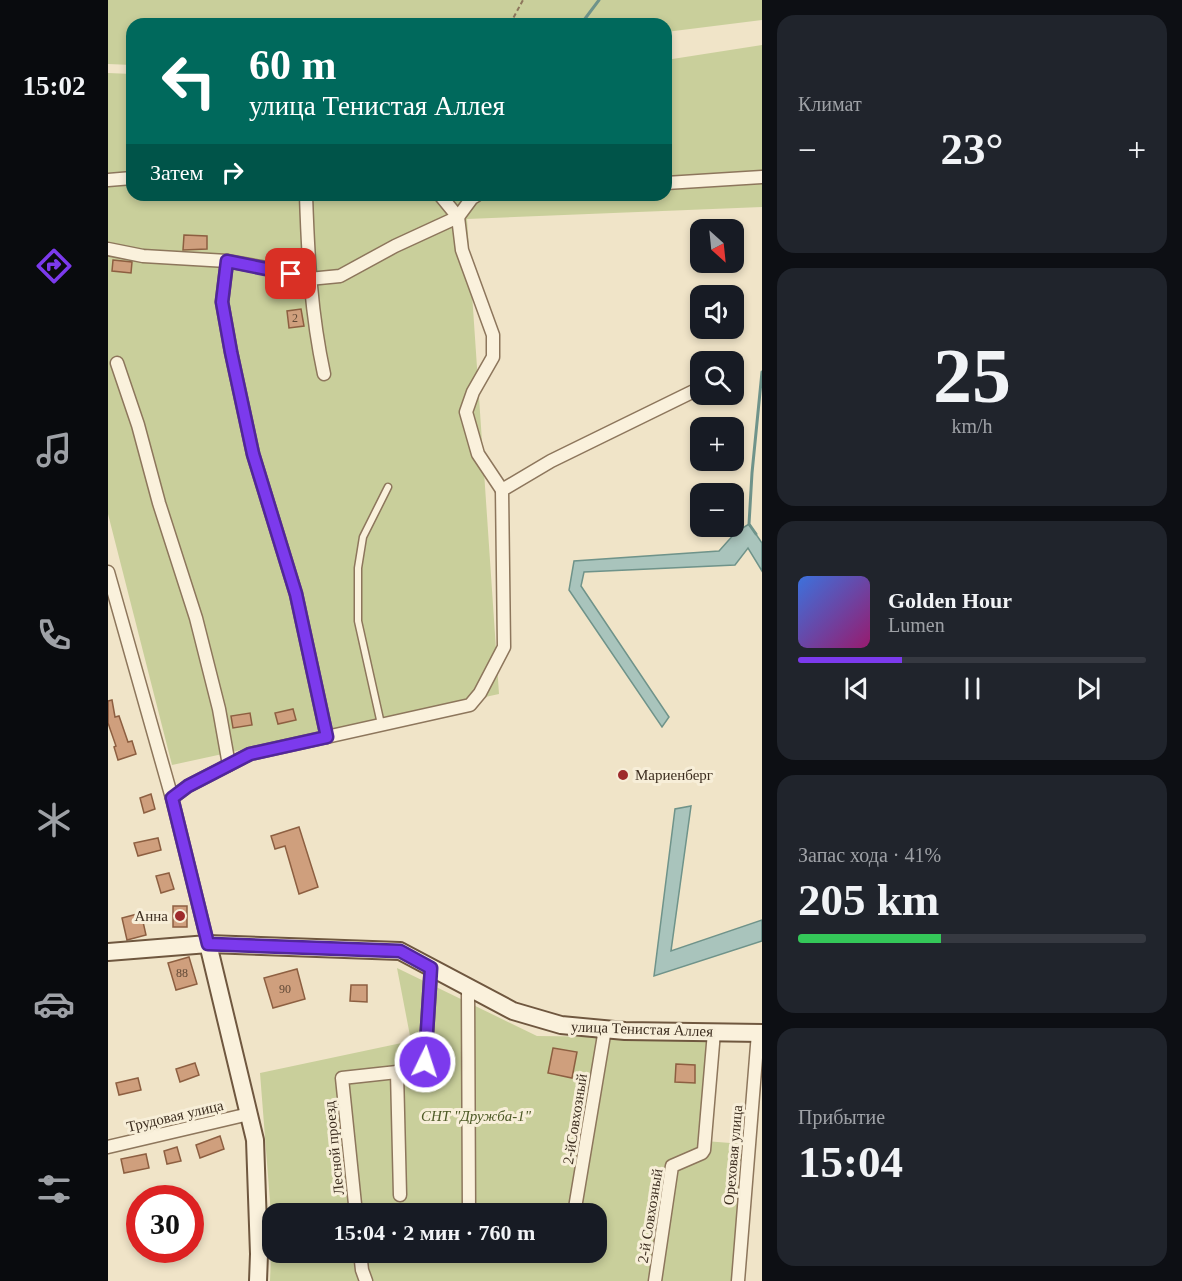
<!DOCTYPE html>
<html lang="ru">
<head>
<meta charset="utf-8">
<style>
	body { margin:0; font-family:Georgia,serif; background:#20242c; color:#f1f3f6; height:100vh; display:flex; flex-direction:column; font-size:22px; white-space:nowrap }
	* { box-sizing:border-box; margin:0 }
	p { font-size:20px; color:#9ea1a6 }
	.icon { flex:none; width:33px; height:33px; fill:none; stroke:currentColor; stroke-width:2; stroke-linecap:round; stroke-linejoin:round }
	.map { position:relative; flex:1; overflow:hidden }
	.side { display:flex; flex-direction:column; gap:15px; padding:15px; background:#0d0f14; width:420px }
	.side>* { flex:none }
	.guide { position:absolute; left:18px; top:18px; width:546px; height:183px; border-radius:18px; box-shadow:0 3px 9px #0003; background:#00695c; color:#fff; overflow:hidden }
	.needle { width:39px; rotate:153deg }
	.controls { position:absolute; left:582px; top:219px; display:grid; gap:12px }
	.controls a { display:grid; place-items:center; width:54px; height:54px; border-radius:12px; background:#171b24; box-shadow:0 3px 9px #0003; font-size:30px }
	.speed { position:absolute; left:18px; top:1185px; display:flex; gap:12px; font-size:30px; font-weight:700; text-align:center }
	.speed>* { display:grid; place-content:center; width:78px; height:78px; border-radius:50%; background:#171b24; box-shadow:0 3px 9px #0003; line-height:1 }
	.speed .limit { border:9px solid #d22; background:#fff; color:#111 }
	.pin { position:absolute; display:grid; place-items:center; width:51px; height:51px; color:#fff; margin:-26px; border-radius:12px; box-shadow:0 3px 9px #0006 }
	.me { position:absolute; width:66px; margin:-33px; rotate:4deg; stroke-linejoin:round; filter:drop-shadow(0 0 4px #0008) }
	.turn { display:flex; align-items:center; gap:21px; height:126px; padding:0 24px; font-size:27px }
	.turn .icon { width:78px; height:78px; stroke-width:2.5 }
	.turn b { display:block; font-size:42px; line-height:51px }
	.then { display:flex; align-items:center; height:57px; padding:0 24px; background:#0003; gap:12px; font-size:22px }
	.big { font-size:45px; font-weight:800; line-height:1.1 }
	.side .card { flex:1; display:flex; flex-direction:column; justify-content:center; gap:9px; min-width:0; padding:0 21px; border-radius:18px; background:#20242c }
	.side .dial { align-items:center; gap:0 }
	.dial b { font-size:78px; line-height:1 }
	.song { display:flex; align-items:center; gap:18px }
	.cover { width:72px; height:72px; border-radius:9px; background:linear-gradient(135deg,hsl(220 70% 55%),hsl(320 70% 35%)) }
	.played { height:6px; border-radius:3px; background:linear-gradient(90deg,#7c3aed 30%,#363941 30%) }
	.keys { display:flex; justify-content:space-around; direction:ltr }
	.heat { display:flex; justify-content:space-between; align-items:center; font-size:33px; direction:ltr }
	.charge { height:9px; border-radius:4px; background:linear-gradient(90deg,#34c759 41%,#363941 0) }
	.trip { position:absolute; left:154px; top:1203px; width:345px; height:60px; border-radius:18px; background:#171b24; box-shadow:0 3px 9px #0003; font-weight:800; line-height:60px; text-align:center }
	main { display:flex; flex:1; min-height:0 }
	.tabs { display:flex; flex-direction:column; width:108px; justify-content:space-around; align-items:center; background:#090b0e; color:#9ea1a6 }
	.tabs .icon { width:42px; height:42px }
	.tabs .on { color:#7c3aed }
	.tabs b { font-size:27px; color:#f1f3f6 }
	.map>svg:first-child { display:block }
	.green { fill:#c9cf9b; fill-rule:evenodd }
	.water { fill:#a9c4bc; stroke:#6f938a; stroke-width:1.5 }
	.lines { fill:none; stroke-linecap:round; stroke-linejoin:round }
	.stream { stroke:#6f938a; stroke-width:3 }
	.building { fill:#cf9f7d; stroke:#8d5f41; stroke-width:1.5 }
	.lane-casing { stroke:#8d765c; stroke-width:9 }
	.street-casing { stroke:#8d765c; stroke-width:15 }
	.secondary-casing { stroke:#6f573f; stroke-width:20 }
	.path { stroke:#8d765c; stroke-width:2; stroke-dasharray:4.5 3; stroke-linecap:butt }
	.lane { stroke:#faf1dc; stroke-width:6 }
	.street { stroke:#faf1dc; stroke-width:12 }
	.secondary { stroke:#faf1dc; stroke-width:16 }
	.route-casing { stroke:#51269a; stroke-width:15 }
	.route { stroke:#7c3aed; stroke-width:10 }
	.poi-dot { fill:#9e2a2b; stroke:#f7eed8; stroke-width:2 }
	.labels { text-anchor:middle; stroke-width:6; stroke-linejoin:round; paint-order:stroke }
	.number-label { font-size:12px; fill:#624a37 }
	.poi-label { font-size:15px; fill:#3d2e20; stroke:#f7eed8; text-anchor:start }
	.street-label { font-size:15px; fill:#3d2e20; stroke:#f7eed8 }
	.park-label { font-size:15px; font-style:italic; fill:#4d5a26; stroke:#f7eed8 }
</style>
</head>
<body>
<main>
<nav class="tabs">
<b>15:02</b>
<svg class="icon on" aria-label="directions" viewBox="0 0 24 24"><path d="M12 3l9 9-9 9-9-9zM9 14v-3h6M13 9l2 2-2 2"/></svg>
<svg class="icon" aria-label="music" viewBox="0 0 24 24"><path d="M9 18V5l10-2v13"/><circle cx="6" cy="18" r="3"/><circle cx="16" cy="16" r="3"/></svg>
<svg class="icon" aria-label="phone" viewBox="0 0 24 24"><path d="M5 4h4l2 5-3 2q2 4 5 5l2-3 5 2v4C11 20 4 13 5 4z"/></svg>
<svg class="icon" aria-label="climate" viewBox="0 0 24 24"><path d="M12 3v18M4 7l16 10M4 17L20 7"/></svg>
<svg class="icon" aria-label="car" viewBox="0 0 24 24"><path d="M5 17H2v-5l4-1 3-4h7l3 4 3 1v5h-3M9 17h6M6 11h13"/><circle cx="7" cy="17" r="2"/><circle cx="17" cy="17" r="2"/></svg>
<svg class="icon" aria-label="filters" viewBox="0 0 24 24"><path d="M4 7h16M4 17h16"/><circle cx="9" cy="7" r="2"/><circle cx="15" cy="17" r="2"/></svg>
</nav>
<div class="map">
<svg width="654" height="1281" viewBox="0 0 654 1281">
	<rect width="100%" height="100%" fill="#f0e4c8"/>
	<g class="green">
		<polygon points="0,0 654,0 654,20 558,32 558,24 24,24 24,65 0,64"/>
		<polygon points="654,45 654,207 359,219 391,694 64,765 0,514 0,73 24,74 24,195 558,195 558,60"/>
		<path d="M289,968L429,1036L602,1038L597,1141L635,1144L623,1281H162L164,1227L152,1073L303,1041ZM165,1214H489V1252H165Z"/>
	</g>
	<g class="water">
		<polygon points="641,524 654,543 654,571 640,548 627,565 476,572 473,586 561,717 554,727 461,590 466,561 611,551 628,532"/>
		<polygon points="583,806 563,951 654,920 654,941 546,976 567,809"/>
	</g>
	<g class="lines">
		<g class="stream">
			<polyline points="473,24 491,0"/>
			<polyline points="648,534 641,524 644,473 654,372"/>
		</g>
	</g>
	<g class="building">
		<polygon points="76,235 99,236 99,249 75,250"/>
		<polygon points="5,260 24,262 23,273 4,271"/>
		<polygon points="193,309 196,326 181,328 179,311"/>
		<polygon points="4,700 7,717 11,716 20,742 24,741 28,754 10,760 6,747 8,746 0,723 0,701"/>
		<polygon points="185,709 188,720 170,724 167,713"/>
		<polygon points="142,713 144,725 125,728 123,716"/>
		<polygon points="43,794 47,809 36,813 32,798"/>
		<polygon points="191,827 210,887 191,894 177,846 167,849 163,836"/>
		<polygon points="50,838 53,850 30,856 26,843"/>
		<polygon points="61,873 66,889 53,893 48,876"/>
		<rect x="65" y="906" width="14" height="21"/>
		<polygon points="33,913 38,935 19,940 14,918"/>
		<polygon points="81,957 89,984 68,990 60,963"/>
		<polygon points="189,969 197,999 165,1008 156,978"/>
		<polygon points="243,985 259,985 259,1002 242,1001"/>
		<polygon points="445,1048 469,1052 464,1078 440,1073"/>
		<polygon points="87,1063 91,1075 72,1082 68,1069"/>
		<polygon points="568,1064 587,1065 587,1083 567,1082"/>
		<polygon points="30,1078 33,1090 11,1095 8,1083"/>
		<polygon points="112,1136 116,1149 92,1158 88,1145"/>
		<polygon points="69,1147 73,1161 59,1164 56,1151"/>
		<polygon points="38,1154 41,1168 16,1173 13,1159"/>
	</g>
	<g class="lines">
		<g class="lane-casing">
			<polyline id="lane" points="273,724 250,621 250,568 255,537 280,487"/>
		</g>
		<g class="street-casing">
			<g id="street">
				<polyline points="0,180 24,178"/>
				<polyline points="558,183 654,177"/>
				<path d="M198,195C200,256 203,314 216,374"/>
				<polyline points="332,195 350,217 354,250 385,335 385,357 365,392 358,412 370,454 394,490"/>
				<polyline points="0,249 35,256 119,261 164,269 201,279 232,276 287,246 350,217 364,198 369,195"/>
				<polyline points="119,261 114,302 123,352 145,454 188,594 219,737"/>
				<polyline points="9,363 30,425 51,503 88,618 111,709 121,765"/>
				<polyline points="0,572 64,798 100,944"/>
				<polyline points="64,798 80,786 142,754 362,705 372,693 396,647 394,490 443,461 586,391"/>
				<polyline points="360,988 361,1214"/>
				<polyline points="289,1072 292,1195"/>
				<polyline points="0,1147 141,1114"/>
				<polyline points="248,1214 234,1078 289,1072 317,1062 323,968"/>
				<polyline points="466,1214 497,1029"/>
				<polyline points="252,1252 254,1270 258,1281"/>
				<polyline points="547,1281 564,1166 594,1153 596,1150 606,1032"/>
				<polyline points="630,1281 650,1033"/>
			</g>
		</g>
		<g class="secondary-casing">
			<g id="secondary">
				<polyline points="100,944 147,1140 151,1254 150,1281"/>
				<polyline points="0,952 100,944 292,951 405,1011 453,1025 517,1031 654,1033"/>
			</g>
		</g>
		<polyline class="path" points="402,24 415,0"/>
		<use href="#lane" class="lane"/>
		<use href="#street" class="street"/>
		<use href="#secondary" class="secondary"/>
	</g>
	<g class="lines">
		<g class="route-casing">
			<polyline id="route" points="183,274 119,261 114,302 123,352 145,454 188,594 219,737 142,754 80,786 64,798 100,944 292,951 323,968 317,1062"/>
		</g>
		<use href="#route" class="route"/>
	</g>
	<g class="poi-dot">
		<circle cx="515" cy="775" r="6"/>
		<circle cx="72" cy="916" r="6"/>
	</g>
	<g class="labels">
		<g class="number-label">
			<text x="187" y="322">2</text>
			<text x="74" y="977">88</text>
			<text x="177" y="993">90</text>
		</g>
		<g class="poi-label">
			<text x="527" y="780">Мариенберг</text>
			<text x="60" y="921" text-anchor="end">Анна</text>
		</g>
		<g class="street-label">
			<text transform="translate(534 1029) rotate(2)" y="5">улица Тенистая Аллея</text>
			<text transform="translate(67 1116) rotate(-13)" y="5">Трудовая улица</text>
			<text transform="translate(467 1119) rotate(-81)" y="5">2-йСовхозный</text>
			<text transform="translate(226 1148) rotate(-96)" y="5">Лесной проезд</text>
			<text transform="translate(625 1155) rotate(-85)" y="5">Ореховая улица</text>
			<text transform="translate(542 1216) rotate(-81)" y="5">2-й Совхозный</text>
		</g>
		<g class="park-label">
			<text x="368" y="1121">СНТ "Дружба-1"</text>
		</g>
	</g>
</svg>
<div class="controls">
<a><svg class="needle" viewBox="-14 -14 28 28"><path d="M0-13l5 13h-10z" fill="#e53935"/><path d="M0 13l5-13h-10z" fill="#9ea1a6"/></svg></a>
<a><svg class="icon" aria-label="sound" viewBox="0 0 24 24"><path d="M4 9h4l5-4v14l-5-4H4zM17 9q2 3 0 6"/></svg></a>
<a><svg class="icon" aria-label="search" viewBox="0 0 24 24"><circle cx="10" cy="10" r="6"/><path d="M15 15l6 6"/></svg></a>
<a>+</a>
<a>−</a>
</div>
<div class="speed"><div class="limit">30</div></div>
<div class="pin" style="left:183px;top:274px;background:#d93025"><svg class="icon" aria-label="arrive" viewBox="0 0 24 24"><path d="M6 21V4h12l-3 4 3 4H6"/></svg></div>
<svg class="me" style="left:317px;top:1062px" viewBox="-20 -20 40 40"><circle r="17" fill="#7c3aed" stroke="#fff" stroke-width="3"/><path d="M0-11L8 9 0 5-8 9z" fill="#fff"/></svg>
<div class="trip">15:04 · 2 мин · 760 m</div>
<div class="guide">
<div class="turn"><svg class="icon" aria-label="left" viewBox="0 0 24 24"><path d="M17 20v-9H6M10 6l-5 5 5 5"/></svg><div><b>60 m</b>улица Тенистая Аллея</div></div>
<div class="then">Затем<svg class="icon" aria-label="right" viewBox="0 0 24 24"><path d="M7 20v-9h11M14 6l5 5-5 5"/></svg></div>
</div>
</div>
<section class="side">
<div class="card"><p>Климат</p>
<div class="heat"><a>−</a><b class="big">23°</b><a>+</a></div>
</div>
<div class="card dial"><b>25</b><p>km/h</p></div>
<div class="card">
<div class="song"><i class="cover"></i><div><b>Golden Hour</b><p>Lumen</p></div></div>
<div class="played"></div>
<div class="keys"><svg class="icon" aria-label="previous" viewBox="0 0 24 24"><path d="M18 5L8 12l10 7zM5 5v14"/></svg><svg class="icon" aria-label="pause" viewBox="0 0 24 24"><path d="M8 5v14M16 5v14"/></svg><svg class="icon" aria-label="next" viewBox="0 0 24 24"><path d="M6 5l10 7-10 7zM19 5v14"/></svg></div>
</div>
<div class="card"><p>Запас хода · 41%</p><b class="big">205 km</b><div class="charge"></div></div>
<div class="card"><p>Прибытие</p><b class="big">15:04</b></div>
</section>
</main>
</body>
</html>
